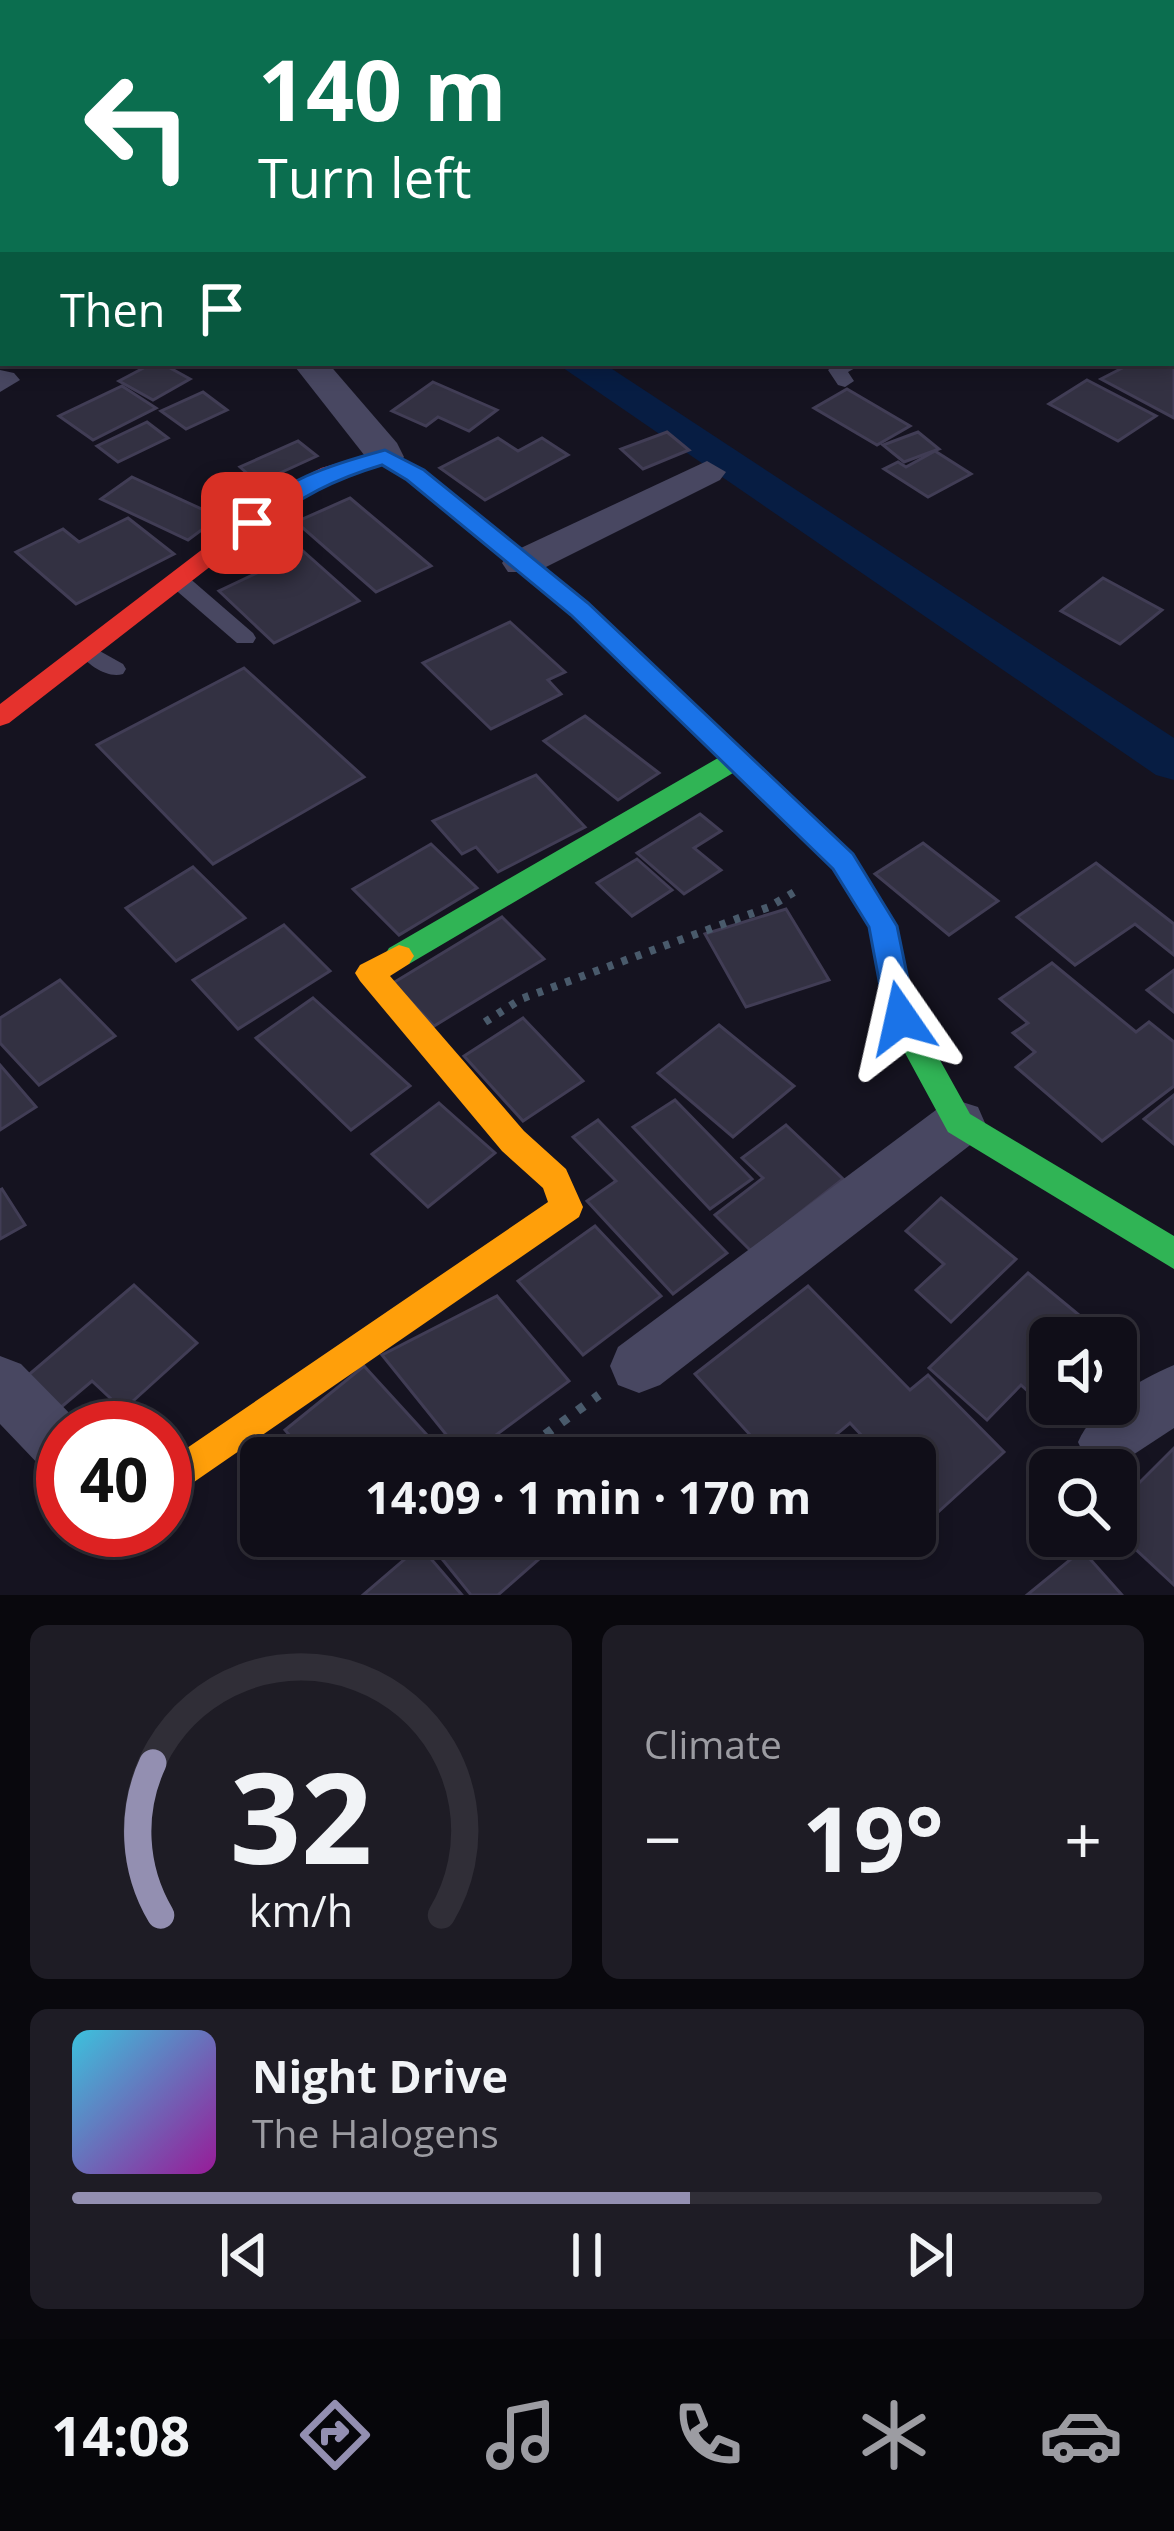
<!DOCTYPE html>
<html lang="en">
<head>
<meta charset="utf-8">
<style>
	body { margin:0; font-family:"Open Sans",sans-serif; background:#1e1c25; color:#f1f3f6; height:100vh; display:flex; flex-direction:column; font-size:45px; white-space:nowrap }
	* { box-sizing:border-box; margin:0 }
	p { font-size:39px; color:#9c9ca2 }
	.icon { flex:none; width:66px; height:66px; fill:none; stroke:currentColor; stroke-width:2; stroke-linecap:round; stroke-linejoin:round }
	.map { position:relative; height:1595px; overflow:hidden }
	.details { display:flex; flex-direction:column; gap:30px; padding:30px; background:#09080d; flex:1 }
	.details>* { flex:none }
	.hud { position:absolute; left:0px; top:0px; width:1176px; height:366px; box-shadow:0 6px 18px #0003,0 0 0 3px #302e37; background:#0b6e4f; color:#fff; overflow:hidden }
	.buttons { position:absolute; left:1029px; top:1317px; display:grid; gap:24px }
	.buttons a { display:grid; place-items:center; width:108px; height:108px; border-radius:18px; background:#100e18; box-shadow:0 6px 18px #0003,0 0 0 3px #302e37; font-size:60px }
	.speed { position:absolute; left:36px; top:1401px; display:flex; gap:24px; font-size:60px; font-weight:700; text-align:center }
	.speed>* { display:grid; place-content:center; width:156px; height:156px; border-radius:50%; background:#100e18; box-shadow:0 6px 18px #0003,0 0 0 3px #302e37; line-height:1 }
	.speed .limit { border:18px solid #d22; background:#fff; color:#111 }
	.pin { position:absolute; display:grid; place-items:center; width:102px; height:102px; color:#fff; margin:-51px; border-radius:24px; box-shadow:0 6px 18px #0006 }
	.me { position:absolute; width:132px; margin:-66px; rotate:349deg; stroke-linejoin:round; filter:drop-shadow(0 0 9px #0008) }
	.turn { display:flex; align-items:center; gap:42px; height:252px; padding:0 60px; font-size:54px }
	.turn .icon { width:156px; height:156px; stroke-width:2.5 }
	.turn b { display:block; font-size:84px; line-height:102px }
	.then { display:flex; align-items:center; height:114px; padding:0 60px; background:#0003; gap:24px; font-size:45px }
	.big { font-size:90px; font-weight:700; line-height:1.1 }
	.details .widget { flex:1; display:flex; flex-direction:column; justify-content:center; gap:18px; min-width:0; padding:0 42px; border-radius:18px; background:#1e1c25 }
	.details .dial { align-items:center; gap:0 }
	.dial svg { height:312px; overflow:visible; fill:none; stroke:#302e37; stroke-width:7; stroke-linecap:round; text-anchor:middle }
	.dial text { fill:#f1f3f6; stroke:none }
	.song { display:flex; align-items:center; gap:36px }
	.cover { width:144px; height:144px; border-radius:18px; background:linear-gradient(135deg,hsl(190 70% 55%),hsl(300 70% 35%)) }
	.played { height:12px; border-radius:6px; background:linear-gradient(90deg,#938fb1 60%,#302e37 60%) }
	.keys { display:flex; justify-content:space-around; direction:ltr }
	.heat { display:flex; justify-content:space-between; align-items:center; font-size:66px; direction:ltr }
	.details .tiles { flex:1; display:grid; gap:30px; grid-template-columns:1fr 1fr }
	.widget:last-child { grid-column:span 2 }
	.trip { position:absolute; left:240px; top:1437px; width:696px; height:120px; border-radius:18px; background:#100e18; box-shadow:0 6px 18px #0003,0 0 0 3px #302e37; font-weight:700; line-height:120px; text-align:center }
	.dock { display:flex; height:192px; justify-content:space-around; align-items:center; background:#06060a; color:#9c9ca2 }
	.dock .icon { width:84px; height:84px }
	.dock .selected { color:#938fb1 }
	.dock b { font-size:54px; color:#f1f3f6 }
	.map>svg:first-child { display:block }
	.green { fill:#112c2d }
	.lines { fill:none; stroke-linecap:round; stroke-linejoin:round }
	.canal { fill:#071d43; fill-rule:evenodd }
	.building { fill:#333142; stroke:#413d55; stroke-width:3 }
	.path-far2 { stroke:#495a6b; stroke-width:4.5; stroke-dasharray:4.5 6; stroke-linecap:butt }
	.path-far1 { stroke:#495a6b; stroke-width:8; stroke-dasharray:6 9; stroke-linecap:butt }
	.path { stroke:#495a6b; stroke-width:9; stroke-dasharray:8 12; stroke-linecap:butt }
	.lane { fill:#484761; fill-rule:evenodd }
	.street { fill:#484761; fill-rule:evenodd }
	.fast { fill:#30b455; fill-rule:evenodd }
	.slow { fill:#ff9f0a; fill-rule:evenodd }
	.jam { fill:#e5322d; fill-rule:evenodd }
	.route { fill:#1a73e8; stroke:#114b97; stroke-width:3 }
</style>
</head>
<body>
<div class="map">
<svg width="1174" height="1595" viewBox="0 0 1174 1595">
	<rect width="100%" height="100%" fill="#151320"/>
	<polygon class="green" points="766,0 1174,0 1174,141 1173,3"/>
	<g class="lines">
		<g class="canal">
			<rect x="0" y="134" width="3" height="20"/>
			<polygon points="556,363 603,363 1174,738 1174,780 1156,775"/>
		</g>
	</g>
	<g class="building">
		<polygon points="153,363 161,363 190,379 153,400 119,381"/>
		<polygon points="1132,363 1174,366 1174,418 1101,379"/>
		<polygon points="1087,380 1156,416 1118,441 1049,404"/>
		<polygon points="433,382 497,410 469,431 438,417 426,426 392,411"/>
		<polygon points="122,386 156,408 93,440 59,416"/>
		<polygon points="847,389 910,426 877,445 814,408"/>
		<polygon points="203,392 227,410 186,429 161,411"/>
		<polygon points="147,422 168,438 118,462 97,446"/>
		<polygon points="667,432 689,450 643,469 621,449"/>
		<polygon points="918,432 939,449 904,462 883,445"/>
		<polygon points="498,438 518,451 542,438 568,455 485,500 440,468"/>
		<polygon points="298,441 317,456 258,483 240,467"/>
		<polygon points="935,451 971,474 928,497 884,469 898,462 906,467"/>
		<polygon points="132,477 219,517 188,540 101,499"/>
		<polygon points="350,498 431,566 376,592 296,522"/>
		<polygon points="128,518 174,554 76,604 16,552 63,529 79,542"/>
		<polygon points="303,551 359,601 274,643 219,591"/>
		<polygon points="1103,578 1162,610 1120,644 1061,611"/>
		<polygon points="510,622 565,672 548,680 561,694 491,729 423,663"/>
		<polygon points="244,668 364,777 213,864 97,745"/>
		<polygon points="585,716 659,773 618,800 544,741"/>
		<polygon points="536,775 585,827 498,872 476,847 462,854 433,821"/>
		<polygon points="700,814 721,831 694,848 721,870 684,894 637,853"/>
		<polygon points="923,843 998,901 949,935 875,874"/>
		<polygon points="431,844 477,888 399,935 353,889"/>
		<polygon points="637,859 672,890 632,916 597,883"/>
		<polygon points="1096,863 1174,924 1174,955 1135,924 1075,965 1017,917"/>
		<polygon points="193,867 245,918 176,961 126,908"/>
		<polygon points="786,909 829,980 746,1007 705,934"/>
		<polygon points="502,917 544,959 434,1026 393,983"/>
		<polygon points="284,925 330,971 238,1029 193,980"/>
		<polygon points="1052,963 1136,1032 1149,1022 1174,1042 1174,1086 1102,1141 1016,1067 1035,1052 1013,1033 1028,1023 1000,999"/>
		<polygon points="1174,970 1174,1012 1147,990"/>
		<polygon points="60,980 115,1036 39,1085 0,1043 0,1018"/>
		<polygon points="313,998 410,1086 351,1130 256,1038"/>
		<polygon points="523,1018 583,1081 523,1121 464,1056"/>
		<polygon points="719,1025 794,1086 733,1137 658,1073"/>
		<polygon points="0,1065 36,1107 0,1130"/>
		<polygon points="1174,1095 1174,1144 1144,1119"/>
		<polygon points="675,1100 752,1179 710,1209 633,1127"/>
		<polygon points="439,1103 495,1153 428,1207 372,1154"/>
		<polygon points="598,1120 727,1253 673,1294 587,1201 616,1181 573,1137"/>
		<polygon points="786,1125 843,1179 751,1251 715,1215 763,1178 742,1158"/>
		<polygon points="2,1189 25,1225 0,1239 0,1190"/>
		<polygon points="941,1198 1016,1259 951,1322 916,1290 944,1264 906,1231"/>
		<polygon points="595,1226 661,1296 583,1355 518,1281"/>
		<polygon points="1028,1273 1079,1315 1050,1338 1050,1399 1043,1405 1021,1385 987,1420 929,1368"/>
		<polygon points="134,1285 197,1343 123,1410 92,1381 59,1409 26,1377"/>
		<polygon points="808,1286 910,1390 928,1375 1004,1452 936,1514 915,1492 915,1458 883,1458 850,1423 808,1458 771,1458 695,1374"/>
		<polygon points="497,1296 569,1381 465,1458 382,1355"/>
		<polygon points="364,1366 448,1458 309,1458 285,1430"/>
		<polygon points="1174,1448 1174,1585 1116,1531 1116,1506"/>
		<polygon points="439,1536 520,1536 539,1559 498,1595 471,1595 430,1544"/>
		<polygon points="420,1546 462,1595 363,1595"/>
		<polygon points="1082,1550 1122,1595 1027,1595"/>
	</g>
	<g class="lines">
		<g class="path-far2">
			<polyline points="219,3 224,0"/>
			<polyline points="321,3 326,0"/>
		</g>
		<polyline class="path-far1" points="485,1022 521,999 769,907 796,891"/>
		<g class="path">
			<polyline points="513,1458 599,1395"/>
			<polyline points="346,1536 389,1550 408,1536"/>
		</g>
		<g class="lane">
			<rect x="1173" y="234" width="1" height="10"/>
			<polygon points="838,363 864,363 848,372 854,381 845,387 838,385 828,370"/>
			<polygon points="179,574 187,576 253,633 256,638 253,643 237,643 171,586 168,581 171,576"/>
			<path d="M89,645L123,664L126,669L123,674C107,679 87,664 78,652L81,647Z"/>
		</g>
		<g class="street">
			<polygon points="0,0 20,0 3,3 3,11"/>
			<polygon points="707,0 741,0 743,3 709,3"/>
			<rect x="1173" y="187" width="1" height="18"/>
			<polygon points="292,363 328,363 397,443 404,457 398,465 372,465"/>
			<polygon points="0,370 14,373 20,380 0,392"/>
			<polygon points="707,461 726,472 720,480 536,572 508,572 502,563 508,554"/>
			<polygon points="959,1101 978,1107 985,1123 978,1139 660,1385 639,1393 618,1385 610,1366 618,1347 940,1107"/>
			<polygon points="0,1356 21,1364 84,1428 63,1428 63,1477 42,1468 0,1424"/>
			<path d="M1174,1365V1428L1110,1470L1087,1462L1078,1442C1093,1407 1138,1380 1174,1365Z"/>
		</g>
		<polygon class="fast" points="419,471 588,603 853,855 897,926 916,1017 970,1114 1174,1236 1174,1269 948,1132 886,1018 869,927 833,869 733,773 409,964 389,964 384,956 389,948 718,758 570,615 411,483 408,478"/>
		<polygon class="slow" points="399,945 409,948 414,956 409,964 390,976 524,1131 566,1169 583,1207 579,1217 165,1502 165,1463 548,1202 543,1188 502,1151 360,981 355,973 360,965"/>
		<polygon class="jam" points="385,450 427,473 427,483 411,483 382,465 337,478 297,499 9,723 0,726 0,704 281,489 321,468"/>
	</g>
	<path class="route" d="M385,450L424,470L588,603L853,854L897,926L916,1018L912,1027L901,1030L886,1018L869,927L833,869L571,615L407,480L382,465C335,479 299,497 260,528L240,523C276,481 333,464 385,450Z"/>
</svg>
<div class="buttons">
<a><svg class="icon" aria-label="sound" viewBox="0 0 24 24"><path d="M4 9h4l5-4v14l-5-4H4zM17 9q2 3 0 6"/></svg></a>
<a><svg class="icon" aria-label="search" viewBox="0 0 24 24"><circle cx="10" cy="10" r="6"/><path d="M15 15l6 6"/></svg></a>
</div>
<div class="speed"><div class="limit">40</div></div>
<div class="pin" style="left:252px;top:523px;background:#d93025"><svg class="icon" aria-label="arrive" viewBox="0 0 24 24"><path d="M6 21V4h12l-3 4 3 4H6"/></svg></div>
<svg class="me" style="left:901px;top:1018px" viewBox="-20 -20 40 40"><path d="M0-17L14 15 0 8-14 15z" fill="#1a73e8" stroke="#fff" stroke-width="4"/></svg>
<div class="trip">14:09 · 1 min · 170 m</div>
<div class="hud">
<div class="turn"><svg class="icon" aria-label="left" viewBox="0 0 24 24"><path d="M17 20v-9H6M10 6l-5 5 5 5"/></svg><div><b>140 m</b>Turn left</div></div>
<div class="then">Then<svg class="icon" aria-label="arrive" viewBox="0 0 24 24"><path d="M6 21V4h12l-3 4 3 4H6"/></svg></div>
</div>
</div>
<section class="details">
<div class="tiles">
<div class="widget dial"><svg viewBox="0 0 100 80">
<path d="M14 69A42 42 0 1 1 86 69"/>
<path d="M14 69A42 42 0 0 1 12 30" stroke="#938fb1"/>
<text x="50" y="56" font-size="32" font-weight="700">32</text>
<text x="50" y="72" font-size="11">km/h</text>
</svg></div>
<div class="widget"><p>Climate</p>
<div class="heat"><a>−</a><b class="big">19°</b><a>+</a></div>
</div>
<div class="widget">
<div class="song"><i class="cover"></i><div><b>Night Drive</b><p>The Halogens</p></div></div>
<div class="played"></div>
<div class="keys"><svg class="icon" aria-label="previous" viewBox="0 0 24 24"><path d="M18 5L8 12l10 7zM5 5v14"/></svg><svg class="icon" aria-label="pause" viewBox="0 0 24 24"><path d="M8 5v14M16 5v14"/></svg><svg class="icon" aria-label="next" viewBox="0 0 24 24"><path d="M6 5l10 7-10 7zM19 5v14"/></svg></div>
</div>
</div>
</section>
<nav class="dock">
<b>14:08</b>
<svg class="icon selected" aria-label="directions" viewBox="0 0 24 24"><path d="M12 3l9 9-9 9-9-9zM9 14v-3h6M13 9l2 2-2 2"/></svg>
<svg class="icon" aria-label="music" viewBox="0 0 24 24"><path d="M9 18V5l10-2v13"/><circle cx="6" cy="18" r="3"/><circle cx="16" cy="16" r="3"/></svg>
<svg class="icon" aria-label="phone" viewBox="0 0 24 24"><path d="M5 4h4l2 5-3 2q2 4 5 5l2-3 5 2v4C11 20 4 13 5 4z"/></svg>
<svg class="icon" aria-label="climate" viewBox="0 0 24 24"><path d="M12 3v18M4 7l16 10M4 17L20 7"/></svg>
<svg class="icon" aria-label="car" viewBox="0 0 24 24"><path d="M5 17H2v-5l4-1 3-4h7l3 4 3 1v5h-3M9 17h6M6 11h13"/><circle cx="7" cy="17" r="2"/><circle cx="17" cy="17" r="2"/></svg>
</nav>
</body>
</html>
